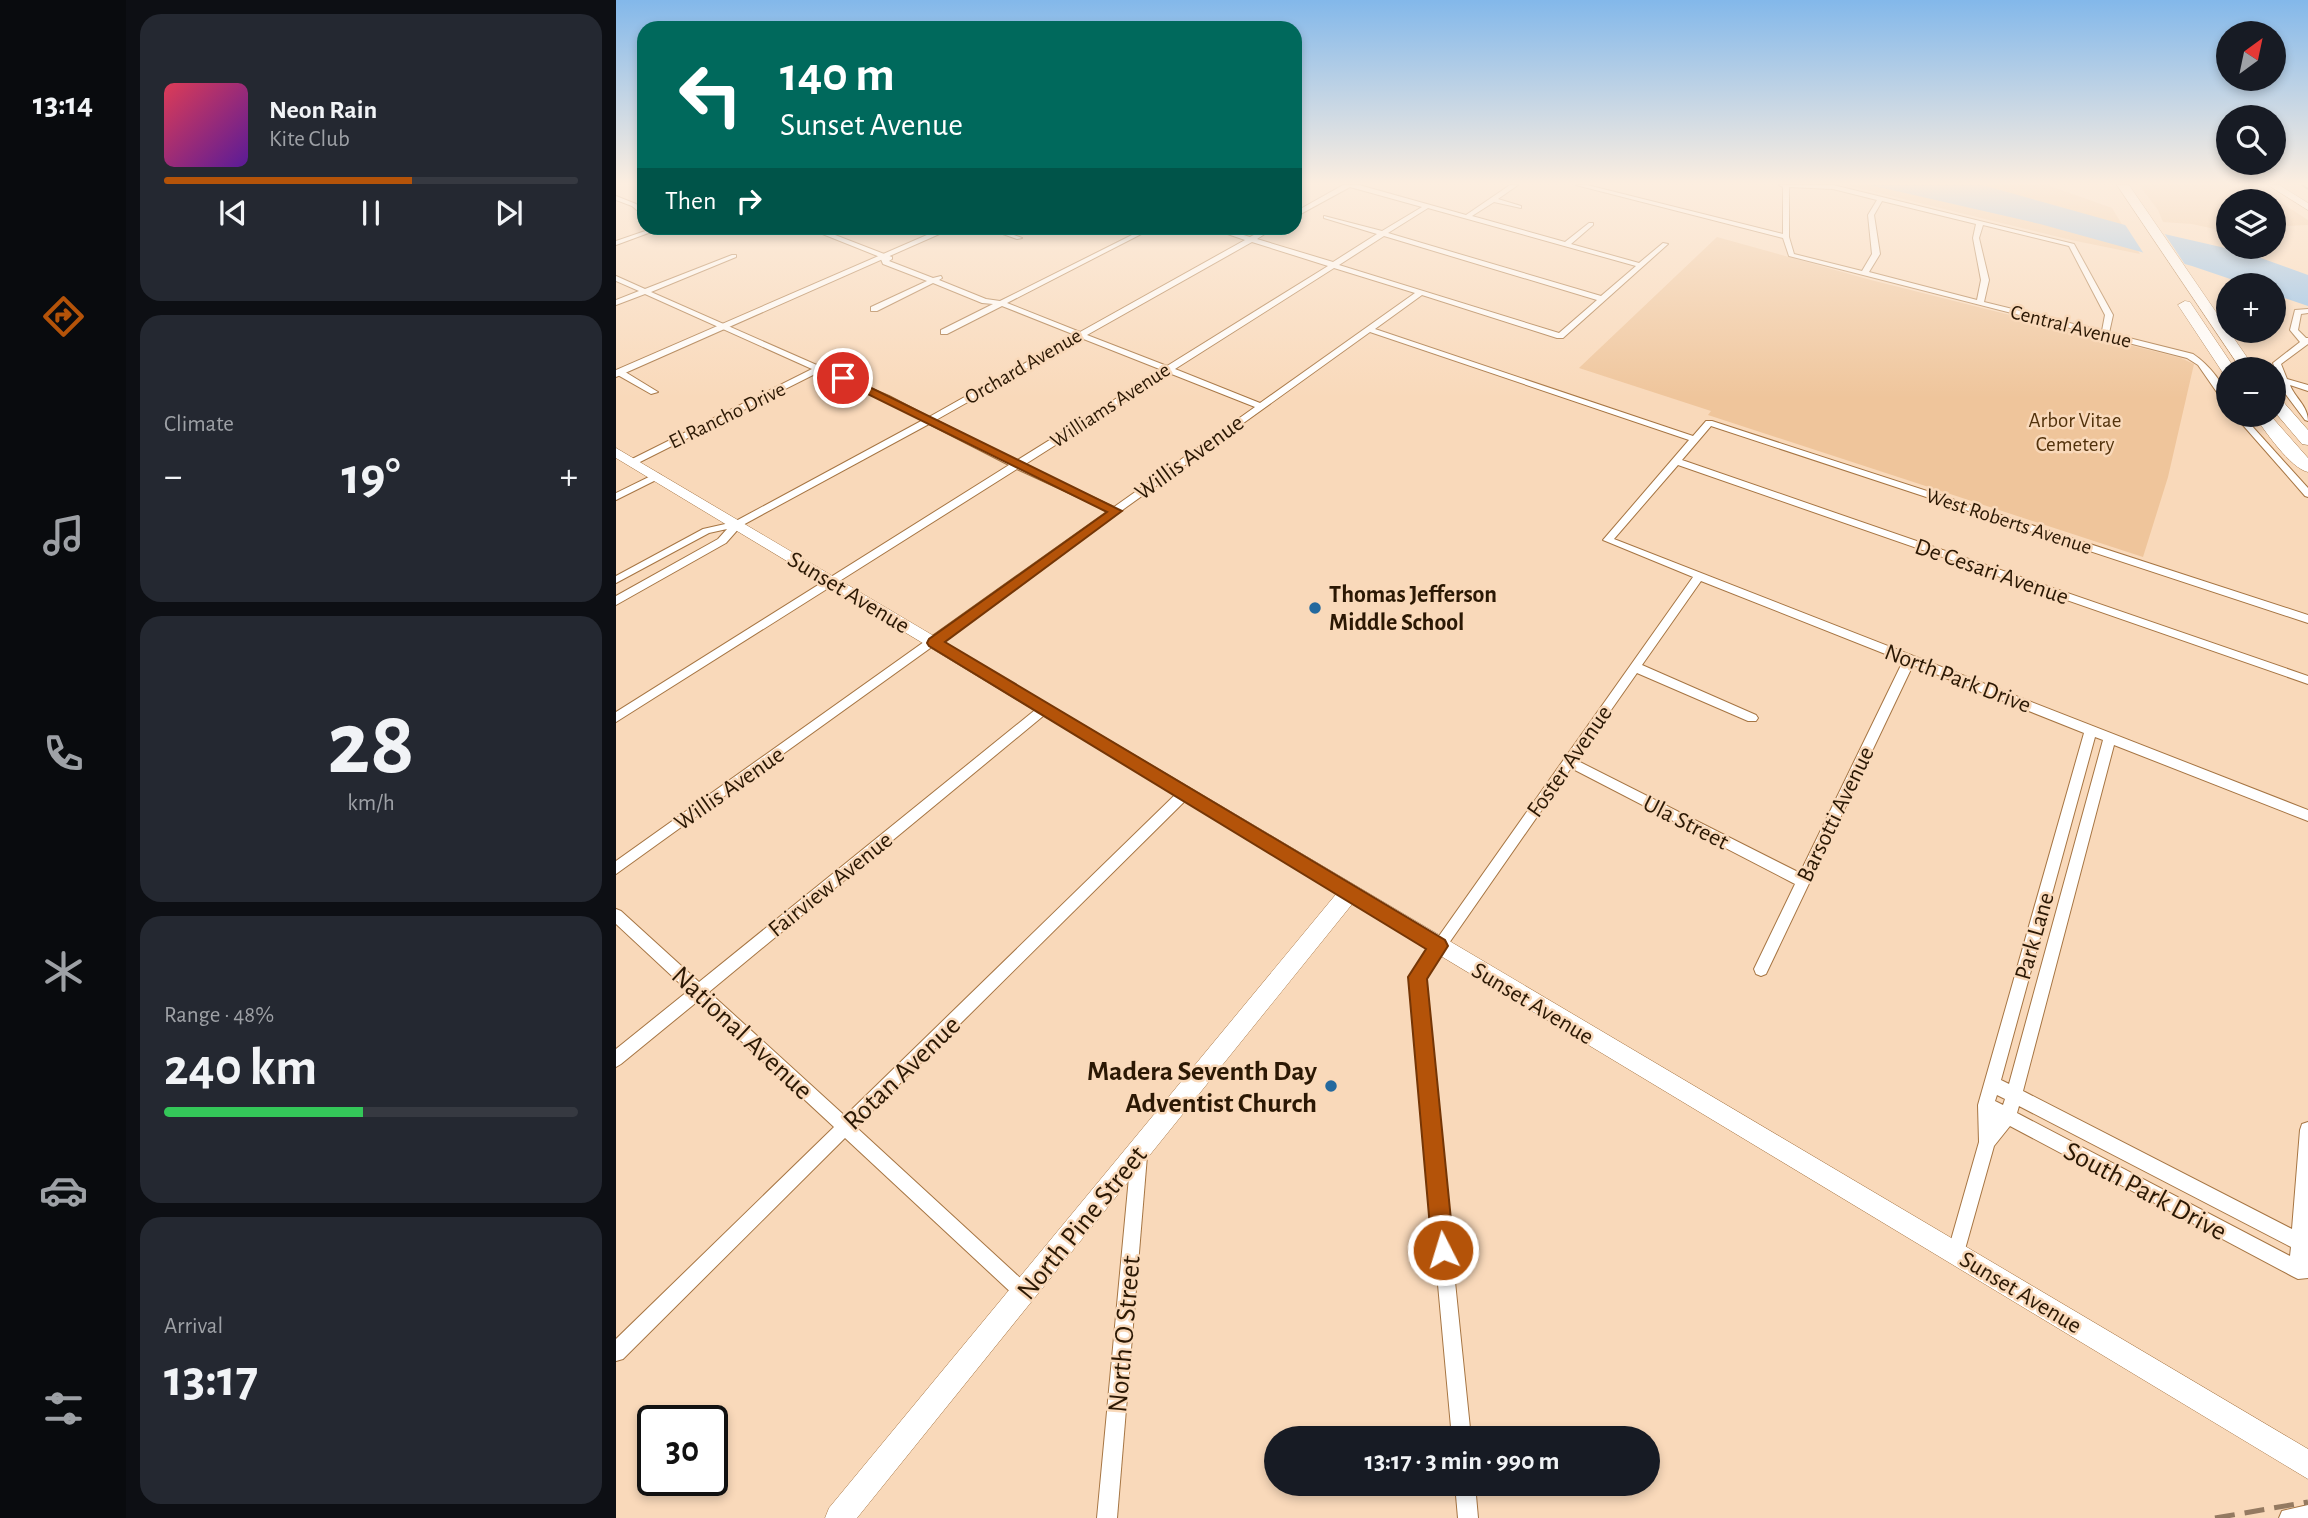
<!DOCTYPE html>
<html lang="en">
<head>
<meta charset="utf-8">
<style>
	body { margin:0; font-family:"Alegreya Sans",sans-serif; background:#242831; color:#f1f3f6; height:100vh; display:flex; flex-direction:column; font-size:26px; white-space:nowrap }
	* { box-sizing:border-box; margin:0 }
	p { font-size:23px; color:#9ea1a6 }
	.icon { flex:none; width:38px; height:38px; fill:none; stroke:currentColor; stroke-width:2; stroke-linecap:round; stroke-linejoin:round }
	.map { position:relative; flex:1; overflow:hidden }
	.drawer { display:flex; flex-direction:column; gap:14px; padding:14px; background:#0d0f14; width:490px }
	.drawer>* { flex:none }
	.top-card { position:absolute; left:21px; top:21px; width:665px; height:214px; border-radius:21px; box-shadow:0 4px 10px #0003; background:#00695c; color:#fff; overflow:hidden }
	.needle { width:46px; rotate:33deg }
	.tools { position:absolute; left:1600px; top:21px; display:grid; gap:14px }
	.tools a { display:grid; place-items:center; width:70px; height:70px; border-radius:50%; background:#171b24; box-shadow:0 4px 10px #0003; font-size:35px }
	.speed { position:absolute; left:21px; top:1405px; display:flex; gap:14px; font-size:35px; font-weight:700; text-align:center }
	.speed>* { display:grid; place-content:center; width:91px; height:91px; border-radius:50%; background:#171b24; box-shadow:0 4px 10px #0003; line-height:1 }
	.speed .limit { border:4px solid #111; border-radius:10px; background:#fff; color:#111 }
	.pin { position:absolute; display:grid; place-items:center; width:60px; height:60px; color:#fff; margin:-30px; border:4px solid #fff; border-radius:50%; box-shadow:0 2px 7px #0007 }
	.me { position:absolute; width:77px; margin:-38px; rotate:355deg; stroke-linejoin:round; filter:drop-shadow(0 0 5px #0008) }
	.turn { display:flex; align-items:center; gap:24px; height:147px; padding:0 28px; font-size:32px }
	.turn .icon { width:91px; height:91px; stroke-width:2.5 }
	.turn b { display:block; font-size:49px; line-height:60px }
	.then { display:flex; align-items:center; height:66px; padding:0 28px; background:#0003; gap:14px; font-size:26px }
	.big { font-size:52px; font-weight:700; line-height:1.1 }
	.drawer .card { flex:1; display:flex; flex-direction:column; justify-content:center; gap:10px; min-width:0; padding:0 24px; border-radius:21px; background:#242831 }
	.drawer .dial { align-items:center; gap:0 }
	.dial b { font-size:91px; line-height:1 }
	.song { display:flex; align-items:center; gap:21px }
	.cover { width:84px; height:84px; border-radius:10px; background:linear-gradient(135deg,hsl(350 70% 55%),hsl(270 70% 35%)) }
	.played { height:7px; border-radius:4px; background:linear-gradient(90deg,#b45309 60%,#363941 60%) }
	.keys { display:flex; justify-content:space-around; direction:ltr }
	.heat { display:flex; justify-content:space-between; align-items:center; font-size:38px; direction:ltr }
	.charge { height:10px; border-radius:5px; background:linear-gradient(90deg,#34c759 48%,#363941 0) }
	.trip { position:absolute; left:648px; top:1426px; width:396px; height:70px; border-radius:35px; background:#171b24; box-shadow:0 4px 10px #0003; font-weight:700; line-height:70px; text-align:center }
	main { display:flex; flex:1; min-height:0 }
	.tab-bar { display:flex; flex-direction:column; width:126px; justify-content:space-around; align-items:center; background:#090b0e; color:#9ea1a6 }
	.tab-bar .icon { width:49px; height:49px }
	.tab-bar .current { color:#b45309 }
	.tab-bar b { font-size:32px; color:#f1f3f6 }
	.map>svg:first-child { display:block }
	.green { fill:#efc59b }
	.water { fill:#8cbfec }
	.pier { fill:#f9d9ba }
	.lines { fill:none; stroke-linecap:round; stroke-linejoin:round }
	.minor-casing { stroke:#a67543; stroke-width:2 }
	.tertiary-casing { stroke:#a67543; stroke-width:2 }
	.secondary-casing { stroke:#a67543; stroke-width:1 }
	.motorway-casing { stroke:#a67543; stroke-width:1 }
	.minor { fill:#fff; fill-rule:evenodd }
	.tertiary { fill:#fff; fill-rule:evenodd }
	.secondary { fill:#fff; fill-rule:evenodd }
	.motorway { fill:#fff; fill-rule:evenodd }
	.rail-far1 { stroke:#947a61; stroke-width:2; stroke-dasharray:8 4.5; stroke-linecap:butt }
	.rail { stroke:#947a61; stroke-width:5; stroke-dasharray:20 10; stroke-linecap:butt }
	.route { fill:#b45309; stroke:#753606; stroke-width:2 }
	.poi-dot { fill:#24699e; stroke:#f9d9ba; stroke-width:2.5 }
	.labels { text-anchor:middle; stroke-width:5; stroke-linejoin:round; paint-order:stroke }
	.far-street-label { font-size:21px; fill:#2b1804; stroke:#f9d9ba }
	.far-park-label { font-size:21px; fill:#52320c; stroke:#f9d9ba }
	.street-label { font-size:24px; fill:#2b1804; stroke:#f9d9ba }
	.poi-label { font-size:24px; font-weight:bold; fill:#2b1804; stroke:#f9d9ba; text-anchor:start }
	.near-street-label { font-size:28px; fill:#2b1804; stroke:#f9d9ba }
	.near-poi-label { font-size:28px; font-weight:bold; fill:#2b1804; stroke:#f9d9ba; text-anchor:end }
</style>
</head>
<body>
<main>
<nav class="tab-bar">
<b>13:14</b>
<svg class="icon current" aria-label="directions" viewBox="0 0 24 24"><path d="M12 3l9 9-9 9-9-9zM9 14v-3h6M13 9l2 2-2 2"/></svg>
<svg class="icon" aria-label="music" viewBox="0 0 24 24"><path d="M9 18V5l10-2v13"/><circle cx="6" cy="18" r="3"/><circle cx="16" cy="16" r="3"/></svg>
<svg class="icon" aria-label="phone" viewBox="0 0 24 24"><path d="M5 4h4l2 5-3 2q2 4 5 5l2-3 5 2v4C11 20 4 13 5 4z"/></svg>
<svg class="icon" aria-label="climate" viewBox="0 0 24 24"><path d="M12 3v18M4 7l16 10M4 17L20 7"/></svg>
<svg class="icon" aria-label="car" viewBox="0 0 24 24"><path d="M5 17H2v-5l4-1 3-4h7l3 4 3 1v5h-3M9 17h6M6 11h13"/><circle cx="7" cy="17" r="2"/><circle cx="17" cy="17" r="2"/></svg>
<svg class="icon" aria-label="filters" viewBox="0 0 24 24"><path d="M4 7h16M4 17h16"/><circle cx="9" cy="7" r="2"/><circle cx="15" cy="17" r="2"/></svg>
</nav>
<section class="drawer">
<div class="card">
<div class="song"><i class="cover"></i><div><b>Neon Rain</b><p>Kite Club</p></div></div>
<div class="played"></div>
<div class="keys"><svg class="icon" aria-label="previous" viewBox="0 0 24 24"><path d="M18 5L8 12l10 7zM5 5v14"/></svg><svg class="icon" aria-label="pause" viewBox="0 0 24 24"><path d="M8 5v14M16 5v14"/></svg><svg class="icon" aria-label="next" viewBox="0 0 24 24"><path d="M6 5l10 7-10 7zM19 5v14"/></svg></div>
</div>
<div class="card"><p>Climate</p>
<div class="heat"><a>−</a><b class="big">19°</b><a>+</a></div>
</div>
<div class="card dial"><b>28</b><p>km/h</p></div>
<div class="card"><p>Range · 48%</p><b class="big">240 km</b><div class="charge"></div></div>
<div class="card"><p>Arrival</p><b class="big">13:17</b></div>
</section>
<div class="map">
<svg width="1692" height="1518" viewBox="0 0 1692 1518">
	<rect width="100%" height="100%" fill="#f9d9ba"/>
	<g class="green">
		<polygon points="1230,185 1431,185 1496,208 1524,254 1455,240"/>
		<polygon points="1523,185 1638,185 1692,220 1692,225 1669,226 1657,222 1657,201 1612,201 1612,232 1576,224 1547,222 1542,210"/>
		<polygon points="1101,237 1255,280 1565,358 1578,364 1552,477 1527,557 1092,415 1095,411 963,368"/>
	</g>
	<polygon class="water" points="1254,185 1366,185 1509,225 1631,253 1692,275 1692,306 1657,294 1657,285 1632,285 1576,266 1424,224"/>
	<polygon class="pier" points="1506,220 1546,230 1572,269 1530,257"/>
	<g class="lines">
		<g class="minor-casing">
			<g id="minor">
				<path d="M727,185H743L850,215L894,185H902L882,199L905,206V208L878,202L856,216L949,242L973,223H977V225L955,244L1023,263L1047,243L1052,244L947,338H941L806,295L759,329L1077,436L1090,421H1096L1692,615V623L1095,426L1066,460L1692,676V684L1062,465L998,539L1692,810V821L1498,745L1407,1091L1676,1229L1684,1130L1686,1124L1692,1122V1278L1682,1279L1676,1276L1394,1126L1378,1146L1346,1260L1340,1263L1334,1260L1331,1254L1363,1142L1362,1105L1468,733L1297,665L1150,974L1145,976L1140,974L1138,969L1179,884L955,768L808,979L855,1438H836L794,977L1077,577L987,540L1073,440L754,332L0,874V861L492,511L401,469L0,722V712L393,465L313,424L125,526L110,543L0,605V596L102,539L111,529L93,533L0,583V576L87,529L118,522L307,420L267,400L203,372L20,464H14V460L196,369L29,294L0,305V300L23,291L0,281V276L29,289L116,255H120V257L35,292L203,366H208L209,369L273,396L313,417L459,335L386,306L331,334H325V330L377,304L366,303L317,283L261,311H255V307L311,281L267,264L264,257L194,229L193,228H201L276,257V259L273,261L317,278L325,276L326,278L323,280L370,299L384,301L530,228H537L391,303L464,332L629,240L597,229L596,228H604L634,237L651,228H658L641,239L717,262L761,234L708,218V216L766,231L806,207L734,187L679,217V212ZM812,208L1020,266L985,296L772,233ZM768,236L981,300L943,333L723,265ZM636,242L712,266L551,366L471,335ZM718,268L799,293L644,403L559,369ZM465,338L546,370L400,461L320,420ZM553,373L639,407L498,507L408,465ZM1085,581L1287,661L1184,873L960,760L1021,673L1132,721H1140L1142,718L1140,715L1026,665ZM1479,737L1487,740L1393,1084L1385,1080ZM1381,1095L1389,1099L1387,1105L1379,1101ZM1403,1106L1675,1247L1674,1256L1401,1113Z"/>
				<path d="M960,185H971L1167,234V187L1163,185H1217L1458,244L1497,315L1493,333L1577,354C1592,364 1612,386 1612,405L1609,404L1582,365L1571,358L1173,256L1167,238ZM1173,187L1217,189L1261,200L1252,215L1256,254L1246,271L1178,254L1173,237ZM1266,201L1360,224L1357,238L1365,280L1361,300L1253,272L1264,254L1258,215ZM1367,225L1453,246L1489,315L1486,331L1368,302L1373,280L1363,238Z"/>
				<polygon points="0,196 20,204 28,211 28,216 16,206 0,200"/>
				<polygon points="38,228 46,228 0,245 0,241"/>
				<polygon points="370,228 378,228 406,238 401,239"/>
				<path d="M1692,309V313L1685,314L1682,330L1690,338H1692V344L1665,364L1671,379L1692,385V391L1674,385C1679,398 1692,406 1692,421L1689,420L1668,392L1657,363L1684,342L1674,330L1679,310Z"/>
				<polygon points="0,370 6,370 42,392 35,394 0,374"/>
				<polygon points="1618,415 1626,415 1692,488 1692,497 1689,496"/>
				<polygon points="41,473 46,476 44,478 0,500 0,493"/>
				<polygon points="428,705 434,709 432,712 93,992 229,1116 565,789 573,789 575,793 573,797 240,1127 413,1286 416,1292 413,1298 407,1301 401,1298 229,1138 7,1359 0,1361 0,1339 218,1127 82,1001 5,1064 0,1067 0,1049 72,991 0,924 0,909 5,911 83,982 424,706"/>
				<polygon points="523,1148 529,1150 531,1156 501,1518 481,1518 515,1156 517,1150"/>
				<polygon points="839,1484 859,1484 862,1518 842,1518"/>
				<polygon points="1692,1505 1692,1518 1663,1518 1666,1511"/>
			</g>
		</g>
		<g class="tertiary-casing">
			<polygon id="tertiary" points="327,228 337,228 0,377 0,370"/>
		</g>
		<g class="secondary-casing">
			<g id="secondary">
				<polygon points="1652,185 1663,185 1692,203 1692,210"/>
				<polygon points="0,448 1692,1449 1692,1479 737,903 241,1518 209,1518 213,1508 721,893 0,458"/>
			</g>
		</g>
		<g class="motorway-casing">
			<g id="motorway">
				<polygon points="1501,185 1513,185 1639,369 1625,369"/>
				<polygon points="1569,301 1574,302 1619,369 1612,369 1612,375 1607,373 1562,305"/>
				<polygon points="1657,395 1663,397 1692,430 1692,445 1686,444 1657,410"/>
				<path d="M1638,415H1654L1692,458V472C1674,468 1649,431 1638,415Z"/>
			</g>
		</g>
		<use href="#minor" class="minor"/>
		<use href="#tertiary" class="tertiary"/>
		<use href="#secondary" class="secondary"/>
		<use href="#motorway" class="motorway"/>
		<polyline class="rail-far1" points="1686,185 1692,189"/>
		<polyline class="rail" points="1599,1518 1692,1502"/>
	</g>
	<linearGradient id="sky" x2="0" y2="1"><stop stop-color="#83b8ea"/><stop offset="0.46" stop-color="#fceee0"/><stop offset="1" stop-color="#fceee0" stop-opacity="0"/></linearGradient>
	<rect width="1692" height="398" fill="url(#sky)"/>
	<polygon class="route" points="223,376 231,376 506,511 329,642 829,940 832,946 811,979 838,1250 835,1258 827,1261 819,1258 816,1250 792,977 810,949 313,646 311,643 313,639 491,512 223,380"/>
	<g class="poi-dot">
		<circle cx="699" cy="608" r="7"/>
		<circle cx="715" cy="1086" r="7"/>
	</g>
	<g class="labels">
		<g class="far-street-label">
			<text transform="translate(1455 326) rotate(14)" y="7">Central Avenue</text>
			<text transform="translate(407 366) rotate(-30)" y="7">Orchard Avenue</text>
			<text transform="translate(494 405) rotate(-33)" y="7">Williams Avenue</text>
			<text transform="translate(111 415) rotate(-26)" y="7">El Rancho Drive</text>
			<text transform="translate(1393 521) rotate(18)" y="7">West Roberts Avenue</text>
		</g>
		<g class="far-park-label">
			<text x="1459" y="427">Arbor Vitae<tspan x="1459" dy="24">Cemetery</tspan></text>
		</g>
		<g class="street-label">
			<text transform="translate(573 457) rotate(-36)" y="8">Willis Avenue</text>
			<text transform="translate(1376 571) rotate(19)" y="8">De Cesari Avenue</text>
			<text transform="translate(233 592) rotate(31)" y="8">Sunset Avenue</text>
			<text transform="translate(1342 678) rotate(21)" y="8">North Park Drive</text>
			<text transform="translate(953 761) rotate(-55)" y="8">Foster Avenue</text>
			<text transform="translate(113 788) rotate(-35)" y="8">Willis Avenue</text>
			<text transform="translate(1219 814) rotate(-64)" y="8">Barsotti Avenue</text>
			<text transform="translate(1070 822) rotate(27)" y="8">Ula Street</text>
			<text transform="translate(214 884) rotate(-39)" y="8">Fairview Avenue</text>
			<text transform="translate(1418 936) rotate(-74)" y="8">Park Lane</text>
			<text transform="translate(917 1003) rotate(31)" y="8">Sunset Avenue</text>
			<text transform="translate(1405 1292) rotate(31)" y="8">Sunset Avenue</text>
		</g>
		<g class="poi-label">
			<text x="713" y="602">Thomas Jefferson<tspan x="713" dy="28">Middle School</tspan></text>
		</g>
		<g class="near-street-label">
			<text transform="translate(127 1032) rotate(43)" y="10">National Avenue</text>
			<text transform="translate(285 1072) rotate(-44)" y="10">Rotan Avenue</text>
			<text transform="translate(1530 1190) rotate(28)" y="10">South Park Drive</text>
			<text transform="translate(465 1222) rotate(-51)" y="10">North Pine Street</text>
			<text transform="translate(507 1334) rotate(-85)" y="10">North O Street</text>
		</g>
		<g class="near-poi-label">
			<text x="701" y="1080">Madera Seventh Day<tspan x="701" dy="32">Adventist Church</tspan></text>
		</g>
	</g>
</svg>
<div class="tools">
<a><svg class="needle" viewBox="-14 -14 28 28"><path d="M0-13l5 13h-10z" fill="#e53935"/><path d="M0 13l5-13h-10z" fill="#9ea1a6"/></svg></a>
<a><svg class="icon" aria-label="search" viewBox="0 0 24 24"><circle cx="10" cy="10" r="6"/><path d="M15 15l6 6"/></svg></a>
<a><svg class="icon" aria-label="layers" viewBox="0 0 24 24"><path d="M12 4l9 5-9 5-9-5zM3 14l9 5 9-5"/></svg></a>
<a>+</a>
<a>−</a>
</div>
<div class="speed"><div class="limit">30</div></div>
<div class="pin" style="left:227px;top:378px;background:#d93025"><svg class="icon" aria-label="arrive" viewBox="0 0 24 24"><path d="M6 21V4h12l-3 4 3 4H6"/></svg></div>
<svg class="me" style="left:827px;top:1250px" viewBox="-20 -20 40 40"><circle r="17" fill="#b45309" stroke="#fff" stroke-width="3"/><path d="M0-11L8 9 0 5-8 9z" fill="#fff"/></svg>
<div class="trip">13:17 · 3 min · 990 m</div>
<div class="top-card">
<div class="turn"><svg class="icon" aria-label="left" viewBox="0 0 24 24"><path d="M17 20v-9H6M10 6l-5 5 5 5"/></svg><div><b>140 m</b>Sunset Avenue</div></div>
<div class="then">Then<svg class="icon" aria-label="right" viewBox="0 0 24 24"><path d="M7 20v-9h11M14 6l5 5-5 5"/></svg></div>
</div>
</div>
</main>
</body>
</html>
